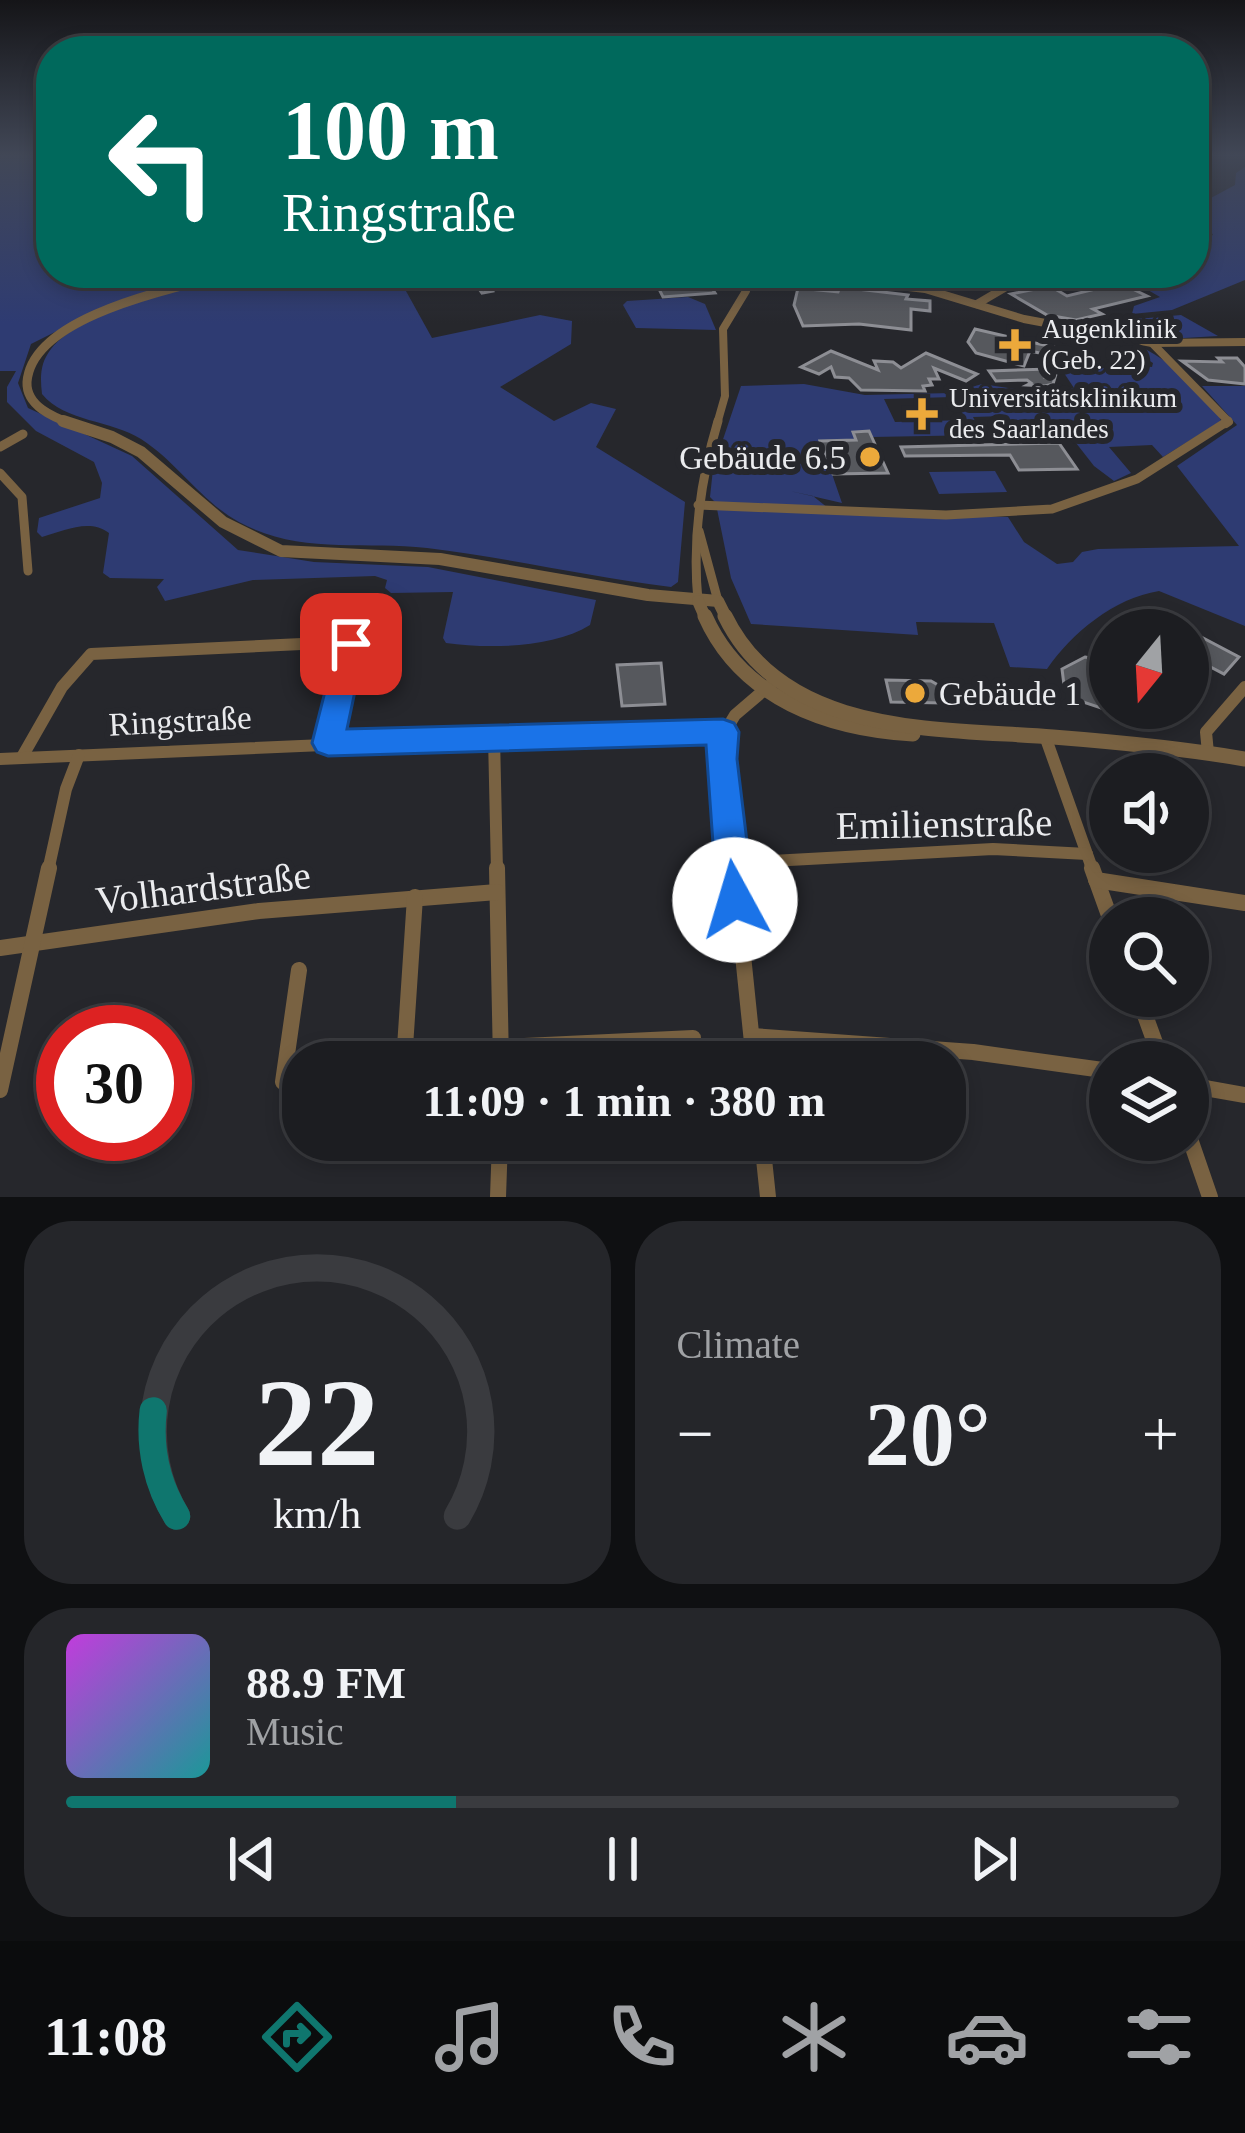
<!DOCTYPE html>
<html lang="en">
<head>
<meta charset="utf-8">
<style>
	body { margin:0; font-family:"Times New Roman",serif; background:#25262a; color:#f1f3f6; height:100vh; display:flex; flex-direction:column; font-size:45px; white-space:nowrap }
	* { box-sizing:border-box; margin:0 }
	p { font-size:39px; color:#a0a2a5 }
	.icon { flex:none; width:66px; height:66px; fill:none; stroke:currentColor; stroke-width:2; stroke-linecap:round; stroke-linejoin:round }
	.map { position:relative; height:1197px; overflow:hidden }
	.sheet { display:flex; flex-direction:column; gap:24px; padding:24px; background:#0f1012; flex:1 }
	.sheet>* { flex:none }
	.top-card { position:absolute; left:36px; top:36px; width:1173px; height:252px; border-radius:48px; box-shadow:0 6px 18px #0003,0 0 0 3px #3a3b3f; background:#00695c; color:#fff; overflow:hidden }
	.needle { width:78px; rotate:198deg }
	.buttons { position:absolute; left:1089px; top:609px; display:grid; gap:24px }
	.buttons a { display:grid; place-items:center; width:120px; height:120px; border-radius:50%; background:#1c1d21; box-shadow:0 6px 18px #0003,0 0 0 3px #3a3b3f; font-size:60px }
	.speed { position:absolute; left:36px; top:1005px; display:flex; gap:24px; font-size:60px; font-weight:700; text-align:center }
	.speed>* { display:grid; place-content:center; width:156px; height:156px; border-radius:50%; background:#1c1d21; box-shadow:0 6px 18px #0003,0 0 0 3px #3a3b3f; line-height:1 }
	.speed .limit { border:18px solid #d22; background:#fff; color:#111 }
	.pin { position:absolute; display:grid; place-items:center; width:102px; height:102px; color:#fff; margin:-51px; border-radius:24px; box-shadow:0 6px 18px #0006 }
	.me { position:absolute; width:132px; margin:-66px; rotate:354deg; stroke-linejoin:round; filter:drop-shadow(0 0 9px #0008) }
	.turn { display:flex; align-items:center; gap:42px; height:252px; padding:0 48px; font-size:54px }
	.turn .icon { width:156px; height:156px; stroke-width:2.5 }
	.turn b { display:block; font-size:84px; line-height:102px }
	.big { font-size:90px; font-weight:800; line-height:1.1 }
	.sheet .widget { flex:1; display:flex; flex-direction:column; justify-content:center; gap:18px; min-width:0; padding:0 42px; border-radius:48px; background:#25262a }
	.sheet .dial { align-items:center; gap:0 }
	.dial svg { height:312px; overflow:visible; fill:none; stroke:#3a3b3f; stroke-width:7; stroke-linecap:round; text-anchor:middle }
	.dial text { fill:#f1f3f6; stroke:none }
	.song { display:flex; align-items:center; gap:36px }
	.cover { width:144px; height:144px; border-radius:18px; background:linear-gradient(135deg,hsl(290 70% 55%),hsl(180 70% 35%)) }
	.played { height:12px; border-radius:6px; background:linear-gradient(90deg,#0f766e 35%,#3a3b3f 35%) }
	.keys { display:flex; justify-content:space-around; direction:ltr }
	.heat { display:flex; justify-content:space-between; align-items:center; font-size:66px; direction:ltr }
	.sheet .tiles { flex:1; display:grid; gap:24px; grid-template-columns:1fr 1fr }
	.widget:last-child { grid-column:span 2 }
	.trip { position:absolute; left:282px; top:1041px; width:684px; height:120px; border-radius:48px; background:#1c1d21; box-shadow:0 6px 18px #0003,0 0 0 3px #3a3b3f; font-weight:800; line-height:120px; text-align:center }
	.tabs { display:flex; height:192px; justify-content:space-around; align-items:center; background:#0b0c0d; color:#a0a2a5 }
	.tabs .icon { width:84px; height:84px }
	.tabs .active { color:#0f766e }
	.tabs b { font-size:54px; color:#f1f3f6 }
	.map>svg:first-child { display:block }
	.green { fill:#2e3b72; fill-rule:evenodd }
	.building { fill:#56585d; stroke:#8d8e94; stroke-width:3 }
	.lines { fill:none; stroke-linecap:round; stroke-linejoin:round }
	.minor-far4 { stroke:#796242; stroke-width:6 }
	.minor-far3 { stroke:#796242; stroke-width:8 }
	.minor-far2 { stroke:#796242; stroke-width:9 }
	.minor-far1 { stroke:#796242; stroke-width:12 }
	.minor { stroke:#796242; stroke-width:16 }
	.tertiary-far2 { stroke:#796242; stroke-width:9 }
	.tertiary-far1 { stroke:#796242; stroke-width:12 }
	.tertiary { stroke:#796242; stroke-width:15 }
	.route { fill:#1a73e8; stroke:#114b97; stroke-width:3 }
	.poi-dot { fill:#eca93b; stroke:#26272c; stroke-width:4.5 }
	.labels { text-anchor:middle; stroke-width:12; stroke-linejoin:round; paint-order:stroke }
	.far-poi-label { font-size:27px; fill:#eaebee; stroke:#26272c; text-anchor:start }
	.poi-label { font-size:33px; fill:#eaebee; stroke:#26272c; text-anchor:end }
	.street-label { font-size:33px; fill:#eaebee; stroke:#26272c }
	.near-street-label { font-size:39px; fill:#eaebee; stroke:#26272c }
</style>
</head>
<body>
<div class="map">
<svg width="1245" height="1197" viewBox="0 0 1245 1197">
	<rect width="100%" height="100%" fill="#26272c"/>
	<g class="green">
		<path d="M0,156H51V273H219L105,307L31,344L18,383L28,408L132,456L238,550L314,562L428,567L596,600L590,625C553,648 489,649 446,643L443,638L453,592L391,593L385,588L387,580L375,576L253,580L165,601L157,587L164,579L110,578L103,573L109,533C89,518 64,531 42,537L37,532L39,518L100,498L102,483L94,462L36,431L7,402V387L16,371H0Z"/>
		<polygon points="1245,167 1245,280 1172,310 1132,314 1134,306 1160,297 1129,279 1081,282 1112,273 1194,273 1194,244 1213,235 1196,206 1235,185 1236,173"/>
		<path d="M245,273H396L432,338L540,315L572,321L571,344L500,387L554,421L591,403L616,409L596,447L685,502L678,582L671,587C589,577 509,558 427,548C362,541 299,555 239,522C202,502 177,462 141,439C111,420 65,422 42,394C40,377 40,363 51,349C83,308 195,288 245,273Z"/>
		<polygon points="688,297 705,304 716,330 636,328 623,305 627,301"/>
		<polygon points="1181,315 1218,336 1151,340 1131,329 1142,325 1126,320"/>
		<path d="M1137,345C1165,358 1212,392 1221,421L1163,457L1152,445L1109,447L1131,473L1114,481L1094,466L1069,434H1015L1004,416L973,417L982,435L872,437L869,431L854,432L856,440L821,442L842,503L790,491L813,496L828,508L716,503L710,497L713,469L741,386L804,384L865,395L951,393L982,384L1041,393L1074,388L1062,370L1086,375L1116,363L1152,367L1153,363L1130,349ZM953,397L966,420L895,422L884,399Z"/>
		<path d="M1202,386H1245V626L1159,591C1114,598 1072,633 1047,669L1010,667L994,623L916,622L918,635L751,624L731,578L717,509L1008,517L1024,542L1057,564L1073,562L1082,552L1098,549L1239,546L1177,466L1237,425Z"/>
		<polygon points="995,471 1007,492 939,494 929,472"/>
	</g>
	<g class="building">
		<polygon points="487,273 539,273 540,278 492,286 493,291 482,293 470,276"/>
		<polygon points="703,274 715,293 663,297 653,277"/>
		<polygon points="1120,283 1147,296 1093,309 1102,314 1076,320 1047,315 1011,294 1050,286 1067,296"/>
		<polygon points="840,287 908,295 906,299 930,301 930,311 911,309 911,330 859,324 803,326 794,305 798,288 838,292"/>
		<polygon points="975,329 1035,343 1058,348 1054,356 1030,351 1024,366 976,353 968,342"/>
		<polygon points="831,351 878,370 874,361 893,362 901,368 926,353 977,374 966,381 934,368 939,379 929,379 932,385 923,386 925,391 861,390 849,378 835,377 831,367 819,374 801,367"/>
		<polygon points="1218,358 1237,358 1245,367 1245,384 1208,380 1182,361 1222,362"/>
		<polygon points="1049,369 1046,376 1057,371 1053,384 1045,386 1027,385 1031,383 1027,380 996,381 989,371"/>
		<polygon points="869,431 888,473 833,474 820,441 856,440 853,432"/>
		<polygon points="1059,443 1077,469 1019,470 1010,455 905,456 901,447"/>
		<polygon points="1161,616 1188,630 1239,657 1224,674 1188,655 1188,630 1148,630"/>
		<polygon points="1085,657 1110,662 1110,711 1080,701 1064,685 1062,669"/>
		<polygon points="661,663 665,704 622,706 617,665"/>
		<polygon points="886,680 931,681 938,685 943,703 891,702"/>
	</g>
	<g class="lines">
		<polyline class="minor-far4" points="1194,208 1209,235 1194,243"/>
		<g class="minor-far3">
			<polyline points="792,273 925,289 1024,319 1152,343 1245,342"/>
			<polyline points="977,304 1006,287 1072,273"/>
			<polyline points="1152,343 1229,422 1226,424"/>
			<polyline points="717,424 725,396 723,329 746,291 746,273"/>
		</g>
		<g class="minor-far2">
			<polyline points="0,447 23,434"/>
			<polyline points="0,473 22,497 28,571"/>
			<polyline points="698,505 946,515 1052,509 1137,479 1228,421"/>
			<polyline points="699,531 718,601"/>
			<path d="M698,601C692,539 700,481 718,421"/>
		</g>
		<g class="minor-far1">
			<polyline points="1045,736 1093,871"/>
			<polyline points="494,737 497,871"/>
			<polyline points="1208,753 1206,732 1245,687"/>
			<polyline points="22,757 62,687 91,654 344,642 351,648 328,743"/>
			<polyline points="0,759 693,729 723,732"/>
			<polyline points="732,863 993,849 1087,854"/>
			<polyline points="48,871 66,789 79,755"/>
			<polyline points="734,871 720,740 735,715 776,680"/>
		</g>
		<g class="minor">
			<polyline points="497,868 501,1062"/>
			<polyline points="734,868 754,1062"/>
			<polyline points="1092,868 1110,918"/>
			<polyline points="1096,880 1245,903"/>
			<polyline points="0,948 259,911 497,892"/>
			<polyline points="299,970 283,1082 303,1085"/>
			<polyline points="1138,996 1162,1062"/>
			<polyline points="752,1036 973,1052 1110,1071"/>
			<polyline points="502,1047 693,1038"/>
			<polyline points="404,1062 415,897"/>
			<polyline points="1188,1085 1245,1095"/>
			<polyline points="0,1090 49,868"/>
			<polyline points="1188,1133 1210,1197"/>
			<polyline points="762,1140 768,1197"/>
			<polyline points="498,1197 500,1140"/>
		</g>
		<path class="tertiary-far2" d="M72,424C53,417 26,406 27,382C32,314 181,287 233,273"/>
		<g class="tertiary-far1">
			<polyline points="63,421 112,437 141,452 223,522 281,551 440,559 648,595 718,601 727,619"/>
			<polyline points="698,601 706,619"/>
		</g>
		<g class="tertiary">
			<path d="M705,616C742,699 828,729 913,734"/>
			<path d="M725,616C784,737 937,728 1053,737C1117,742 1181,748 1245,759"/>
		</g>
	</g>
	<linearGradient id="sky" x2="0" y2="1"><stop stop-color="#151518"/><stop offset="0.48" stop-color="#414756"/><stop offset="1" stop-color="#414756" stop-opacity="0"/></linearGradient>
	<rect width="1245" height="323" fill="url(#sky)"/>
	<polygon class="route" points="351,633 365,644 347,729 723,719 734,723 739,732 737,759 754,900 748,912 735,918 722,912 717,900 706,745 328,756 317,752 312,743 337,644"/>
	<g class="poi-dot">
		<path d="M1009 327h12v12h12v12h-12v12h-12v-12h-12v-12h12z"/>
		<path d="M916 396h12v12h12v12h-12v12h-12v-12h-12v-12h12z"/>
		<circle cx="870" cy="457" r="12"/>
		<circle cx="915" cy="693" r="12"/>
	</g>
	<g class="labels">
		<g class="far-poi-label">
			<text x="1042" y="338">Augenklinik<tspan x="1042" dy="31">(Geb. 22)</tspan></text>
			<text x="949" y="407">Universitätsklinikum<tspan x="949" dy="31">des Saarlandes</tspan></text>
		</g>
		<g class="poi-label">
			<text x="846" y="469">Gebäude 6.5</text>
			<text x="939" y="705" text-anchor="start">Gebäude 1</text>
		</g>
		<g class="street-label">
			<text transform="translate(180 720) rotate(-3)" y="12">Ringstraße</text>
		</g>
		<g class="near-street-label">
			<text transform="translate(944 823) rotate(-1)" y="14">Emilienstraße</text>
			<text transform="translate(203 887) rotate(-7)" y="14">Volhardstraße</text>
		</g>
	</g>
</svg>
<div class="buttons">
<a><svg class="needle" viewBox="-14 -14 28 28"><path d="M0-13l5 13h-10z" fill="#e53935"/><path d="M0 13l5-13h-10z" fill="#a0a2a5"/></svg></a>
<a><svg class="icon" aria-label="sound" viewBox="0 0 24 24"><path d="M4 9h4l5-4v14l-5-4H4zM17 9q2 3 0 6"/></svg></a>
<a><svg class="icon" aria-label="search" viewBox="0 0 24 24"><circle cx="10" cy="10" r="6"/><path d="M15 15l6 6"/></svg></a>
<a><svg class="icon" aria-label="layers" viewBox="0 0 24 24"><path d="M12 4l9 5-9 5-9-5zM3 14l9 5 9-5"/></svg></a>
</div>
<div class="speed"><div class="limit">30</div></div>
<div class="pin" style="left:351px;top:644px;background:#d93025"><svg class="icon" aria-label="arrive" viewBox="0 0 24 24"><path d="M6 21V4h12l-3 4 3 4H6"/></svg></div>
<svg class="me" style="left:735px;top:900px" viewBox="-20 -20 40 40"><circle r="19" fill="#fff"/><path d="M0-13L10 11 0 6-10 11z" fill="#1a73e8"/></svg>
<div class="trip">11:09 · 1 min · 380 m</div>
<div class="top-card">
<div class="turn"><svg class="icon" aria-label="left" viewBox="0 0 24 24"><path d="M17 20v-9H6M10 6l-5 5 5 5"/></svg><div><b>100 m</b>Ringstraße</div></div>
</div>
</div>
<section class="sheet">
<div class="tiles">
<div class="widget dial"><svg viewBox="0 0 100 80">
<path d="M14 69A42 42 0 1 1 86 69"/>
<path d="M14 69A42 42 0 0 1 8 42" stroke="#0f766e"/>
<text x="50" y="56" font-size="32" font-weight="700">22</text>
<text x="50" y="72" font-size="11">km/h</text>
</svg></div>
<div class="widget"><p>Climate</p>
<div class="heat"><a>−</a><b class="big">20°</b><a>+</a></div>
</div>
<div class="widget">
<div class="song"><i class="cover"></i><div><b>88.9 FM</b><p>Music</p></div></div>
<div class="played"></div>
<div class="keys"><svg class="icon" aria-label="previous" viewBox="0 0 24 24"><path d="M18 5L8 12l10 7zM5 5v14"/></svg><svg class="icon" aria-label="pause" viewBox="0 0 24 24"><path d="M8 5v14M16 5v14"/></svg><svg class="icon" aria-label="next" viewBox="0 0 24 24"><path d="M6 5l10 7-10 7zM19 5v14"/></svg></div>
</div>
</div>
</section>
<nav class="tabs">
<b>11:08</b>
<svg class="icon active" aria-label="directions" viewBox="0 0 24 24"><path d="M12 3l9 9-9 9-9-9zM9 14v-3h6M13 9l2 2-2 2"/></svg>
<svg class="icon" aria-label="music" viewBox="0 0 24 24"><path d="M9 18V5l10-2v13"/><circle cx="6" cy="18" r="3"/><circle cx="16" cy="16" r="3"/></svg>
<svg class="icon" aria-label="phone" viewBox="0 0 24 24"><path d="M5 4h4l2 5-3 2q2 4 5 5l2-3 5 2v4C11 20 4 13 5 4z"/></svg>
<svg class="icon" aria-label="climate" viewBox="0 0 24 24"><path d="M12 3v18M4 7l16 10M4 17L20 7"/></svg>
<svg class="icon" aria-label="car" viewBox="0 0 24 24"><path d="M5 17H2v-5l4-1 3-4h7l3 4 3 1v5h-3M9 17h6M6 11h13"/><circle cx="7" cy="17" r="2"/><circle cx="17" cy="17" r="2"/></svg>
<svg class="icon" aria-label="filters" viewBox="0 0 24 24"><path d="M4 7h16M4 17h16"/><circle cx="9" cy="7" r="2"/><circle cx="15" cy="17" r="2"/></svg>
</nav>
</body>
</html>
